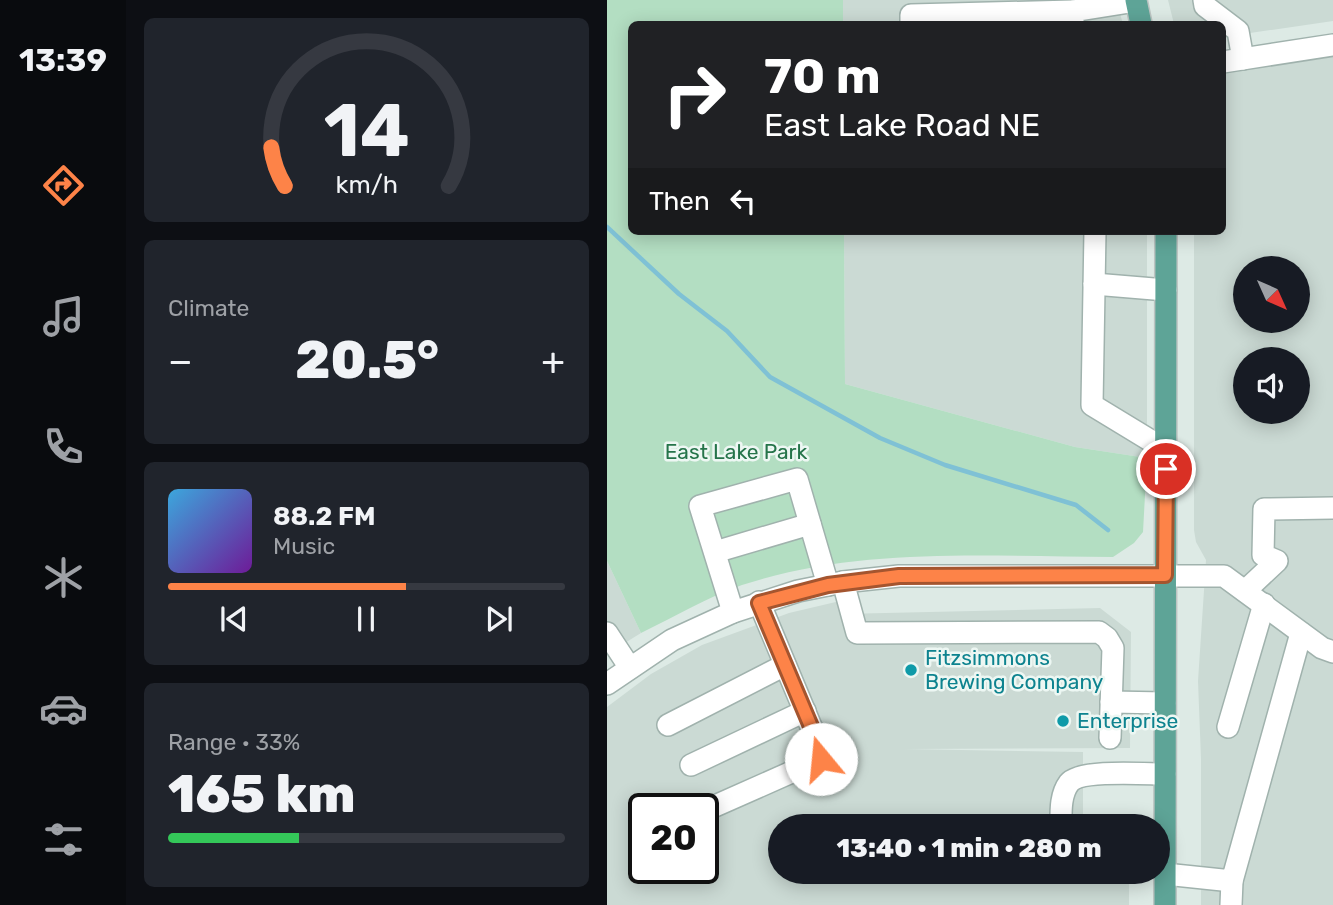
<!DOCTYPE html>
<html lang="en">
<head>
<meta charset="utf-8">
<style>
	body { margin:0; font-family:Rubik,sans-serif; background:#20242c; color:#f1f3f6; height:100vh; display:flex; flex-direction:column; font-size:26px; white-space:nowrap }
	* { box-sizing:border-box; margin:0 }
	p { font-size:23px; color:#9ea1a6 }
	.icon { flex:none; width:38px; height:38px; fill:none; stroke:currentColor; stroke-width:2; stroke-linecap:round; stroke-linejoin:round }
	.map { position:relative; flex:1; overflow:hidden }
	.drawer { display:flex; flex-direction:column; gap:18px; padding:18px; background:#0d0f14; width:481px }
	.drawer>* { flex:none }
	.banner { position:absolute; left:21px; top:21px; width:598px; height:214px; border-radius:10px; box-shadow:0 4px 18px #0003; background:#202124; color:#fff; overflow:hidden }
	.needle { width:46px; rotate:135deg }
	.controls { position:absolute; left:626px; top:256px; display:grid; gap:14px }
	.controls a { display:grid; place-items:center; width:77px; height:77px; border-radius:50%; background:#171b24; box-shadow:0 4px 18px #0003; font-size:35px }
	.speed { position:absolute; left:21px; top:793px; display:flex; gap:14px; font-size:35px; font-weight:700; text-align:center }
	.speed>* { display:grid; place-content:center; width:91px; height:91px; border-radius:50%; background:#171b24; box-shadow:0 4px 18px #0003; line-height:1 }
	.speed .limit { border:4px solid #111; border-radius:10px; background:#fff; color:#111 }
	.pin { position:absolute; display:grid; place-items:center; width:60px; height:60px; color:#fff; margin:-30px; border:4px solid #fff; border-radius:50%; box-shadow:0 2px 7px #0007 }
	.me { position:absolute; width:77px; margin:-38px; rotate:343deg; stroke-linejoin:round; filter:drop-shadow(0 0 5px #0008) }
	.turn { display:flex; align-items:center; gap:24px; height:147px; padding:0 21px; font-size:32px }
	.turn .icon { width:91px; height:91px; stroke-width:2.5 }
	.turn b { display:block; font-size:49px; line-height:60px }
	.then { display:flex; align-items:center; height:66px; padding:0 21px; background:#0003; gap:14px; font-size:26px }
	.big { font-size:52px; font-weight:800; line-height:1.1 }
	.drawer .card { flex:1; display:flex; flex-direction:column; justify-content:center; gap:10px; min-width:0; padding:0 24px; border-radius:10px; background:#20242c }
	.drawer .dial { align-items:center; gap:0 }
	.dial svg { height:182px; overflow:visible; fill:none; stroke:#363941; stroke-width:7; stroke-linecap:round; text-anchor:middle }
	.dial text { fill:#f1f3f6; stroke:none }
	.song { display:flex; align-items:center; gap:21px }
	.cover { width:84px; height:84px; border-radius:10px; background:linear-gradient(135deg,hsl(200 70% 55%),hsl(280 70% 35%)) }
	.played { height:7px; border-radius:4px; background:linear-gradient(90deg,#fd8348 60%,#363941 60%) }
	.keys { display:flex; justify-content:space-around; direction:ltr }
	.heat { display:flex; justify-content:space-between; align-items:center; font-size:38px; direction:ltr }
	.charge { height:10px; border-radius:5px; background:linear-gradient(90deg,#34c759 33%,#363941 0) }
	.trip { position:absolute; left:161px; top:814px; width:402px; height:70px; border-radius:35px; background:#171b24; box-shadow:0 4px 18px #0003; font-weight:800; line-height:70px; text-align:center }
	main { display:flex; flex:1; min-height:0 }
	.tabs { display:flex; flex-direction:column; width:126px; justify-content:space-around; align-items:center; background:#090b0e; color:#9ea1a6 }
	.tabs .icon { width:49px; height:49px }
	.tabs .current { color:#fd8348 }
	.tabs b { font-size:32px; color:#f1f3f6 }
	.map>svg:first-child { display:block }
	.built { fill:#cbdad4; fill-rule:evenodd }
	.green { fill:#b3dec2 }
	.lines { fill:none; stroke-linecap:round; stroke-linejoin:round }
	.stream { stroke:#7fc1d5; stroke-width:4.5 }
	.minor-casing { stroke:#a0b2ad; stroke-width:24 }
	.major-casing { stroke:#bcc4c2; stroke-width:24 }
	.minor { stroke:#fff; stroke-width:21 }
	.major { stroke:#5ea497; stroke-width:21 }
	.route-casing { stroke:#a4552f; stroke-width:18 }
	.route { stroke:#fd8348; stroke-width:12 }
	.culture-dot { fill:#0f9aa8; stroke:#edf7f3; stroke-width:2.5 }
	.labels { text-anchor:middle; stroke-width:5; stroke-linejoin:round; paint-order:stroke }
	.park-label { font-size:21px; fill:#25744a; stroke:#edf7f3 }
	.culture-label { font-size:21px; fill:#0d838f; stroke:#edf7f3; text-anchor:start }
</style>
</head>
<body>
<main>
<nav class="tabs">
<b>13:39</b>
<svg class="icon current" aria-label="directions" viewBox="0 0 24 24"><path d="M12 3l9 9-9 9-9-9zM9 14v-3h6M13 9l2 2-2 2"/></svg>
<svg class="icon" aria-label="music" viewBox="0 0 24 24"><path d="M9 18V5l10-2v13"/><circle cx="6" cy="18" r="3"/><circle cx="16" cy="16" r="3"/></svg>
<svg class="icon" aria-label="phone" viewBox="0 0 24 24"><path d="M5 4h4l2 5-3 2q2 4 5 5l2-3 5 2v4C11 20 4 13 5 4z"/></svg>
<svg class="icon" aria-label="climate" viewBox="0 0 24 24"><path d="M12 3v18M4 7l16 10M4 17L20 7"/></svg>
<svg class="icon" aria-label="car" viewBox="0 0 24 24"><path d="M5 17H2v-5l4-1 3-4h7l3 4 3 1v5h-3M9 17h6M6 11h13"/><circle cx="7" cy="17" r="2"/><circle cx="17" cy="17" r="2"/></svg>
<svg class="icon" aria-label="filters" viewBox="0 0 24 24"><path d="M4 7h16M4 17h16"/><circle cx="9" cy="7" r="2"/><circle cx="15" cy="17" r="2"/></svg>
</nav>
<section class="drawer">
<div class="card dial"><svg viewBox="0 0 100 80">
<path d="M14 69A42 42 0 1 1 86 69"/>
<path d="M14 69A42 42 0 0 1 8 52" stroke="#fd8348"/>
<text x="50" y="56" font-size="32" font-weight="700">14</text>
<text x="50" y="72" font-size="11">km/h</text>
</svg></div>
<div class="card"><p>Climate</p>
<div class="heat"><a>−</a><b class="big">20.5°</b><a>+</a></div>
</div>
<div class="card">
<div class="song"><i class="cover"></i><div><b>88.2 FM</b><p>Music</p></div></div>
<div class="played"></div>
<div class="keys"><svg class="icon" aria-label="previous" viewBox="0 0 24 24"><path d="M18 5L8 12l10 7zM5 5v14"/></svg><svg class="icon" aria-label="pause" viewBox="0 0 24 24"><path d="M8 5v14M16 5v14"/></svg><svg class="icon" aria-label="next" viewBox="0 0 24 24"><path d="M6 5l10 7-10 7zM19 5v14"/></svg></div>
</div>
<div class="card"><p>Range · 33%</p><b class="big">165 km</b><div class="charge"></div></div>
</section>
<div class="map">
<svg width="726" height="905" viewBox="0 0 726 905">
	<rect width="100%" height="100%" fill="#ddeae5"/>
	<g class="built">
		<polygon points="236,0 509,0 516,24 236,24"/>
		<polygon points="561,0 726,0 726,21 616,37 616,24 567,24"/>
		<path d="M726,57V905H594V759L591,681L599,560L589,542L587,530V231H616V73ZM639,268H691V320H639ZM639,359H691V411H639Z"/>
		<polygon points="237,231 540,231 540,458 468,447 238,384"/>
		<polygon points="0,561 34,633 0,654"/>
		<path d="M233,601L234,614L493,608L524,632L523,748L297,749L476,752V826H173V872H522V905H0V707L44,674L95,645L182,613ZM37,808H96V868H37Z"/>
	</g>
	<path class="green" d="M0,0H236V24H24V231H237L238,384L468,447L540,458L536,532L527,543L506,557C382,557 255,546 135,585C101,597 67,617 34,633L0,561Z"/>
	<g class="lines">
		<polyline class="stream" points="0,227 72,294 120,331 163,377 273,438 338,465 469,505 501,530"/>
		<g class="minor-casing">
			<g id="minor">
				<polyline points="597,0 598,6 631,31 636,59"/>
				<polyline points="304,24 304,15 466,11"/>
				<polyline points="466,24 466,11 529,1"/>
				<polyline points="616,62 726,45"/>
				<polyline points="488,231 485,405 559,450"/>
				<polyline points="487,284 559,290"/>
				<polyline points="108,552 203,524"/>
				<polyline points="236,582 250,633 492,632 500,638 506,648 503,738"/>
				<polyline points="638,591 670,561 656,555 657,509 726,508"/>
				<polyline points="126,612 93,506 190,479 221,585"/>
				<polyline points="0,633 23,668"/>
				<polyline points="0,684 65,640 126,612 191,591 236,582 292,576 617,576 715,648 726,652"/>
				<polyline points="504,702 558,703"/>
				<polyline points="61,725 178,665"/>
				<polyline points="621,727 657,604"/>
				<polyline points="84,765 198,711"/>
				<polyline points="108,806 214,759 208,736 152,602"/>
				<path d="M454,826C454,812 453,795 462,783C473,769 538,774 558,774"/>
				<polyline points="558,874 625,881 694,633"/>
				<polyline points="624,905 625,881"/>
			</g>
		</g>
		<g class="major-casing">
			<g id="major">
				<polyline points="529,0 534,24"/>
				<polyline points="558,905 559,231"/>
			</g>
		</g>
		<use href="#minor" class="minor"/>
		<use href="#major" class="major"/>
	</g>
	<g class="lines">
		<g class="route-casing">
			<polyline id="route" points="214,759 208,736 152,603 221,585 292,576 558,575 559,469"/>
		</g>
		<use href="#route" class="route"/>
	</g>
	<g class="culture-dot">
		<circle cx="304" cy="670" r="7"/>
		<circle cx="456" cy="721" r="7"/>
	</g>
	<g class="labels">
		<g class="park-label">
			<text x="129" y="459">East Lake Park</text>
		</g>
		<g class="culture-label">
			<text x="318" y="665">Fitzsimmons<tspan x="318" dy="24">Brewing Company</tspan></text>
			<text x="470" y="728">Enterprise</text>
		</g>
	</g>
</svg>
<div class="controls">
<a><svg class="needle" viewBox="-14 -14 28 28"><path d="M0-13l5 13h-10z" fill="#e53935"/><path d="M0 13l5-13h-10z" fill="#9ea1a6"/></svg></a>
<a><svg class="icon" aria-label="sound" viewBox="0 0 24 24"><path d="M4 9h4l5-4v14l-5-4H4zM17 9q2 3 0 6"/></svg></a>
</div>
<div class="speed"><div class="limit">20</div></div>
<div class="pin" style="left:559px;top:469px;background:#d93025"><svg class="icon" aria-label="arrive" viewBox="0 0 24 24"><path d="M6 21V4h12l-3 4 3 4H6"/></svg></div>
<svg class="me" style="left:214px;top:759px" viewBox="-20 -20 40 40"><circle r="19" fill="#fff"/><path d="M0-13L10 11 0 6-10 11z" fill="#fd8348"/></svg>
<div class="trip">13:40 · 1 min · 280 m</div>
<div class="banner">
<div class="turn"><svg class="icon" aria-label="right" viewBox="0 0 24 24"><path d="M7 20v-9h11M14 6l5 5-5 5"/></svg><div><b>70 m</b>East Lake Road NE</div></div>
<div class="then">Then<svg class="icon" aria-label="left" viewBox="0 0 24 24"><path d="M17 20v-9H6M10 6l-5 5 5 5"/></svg></div>
</div>
</div>
</main>
</body>
</html>
